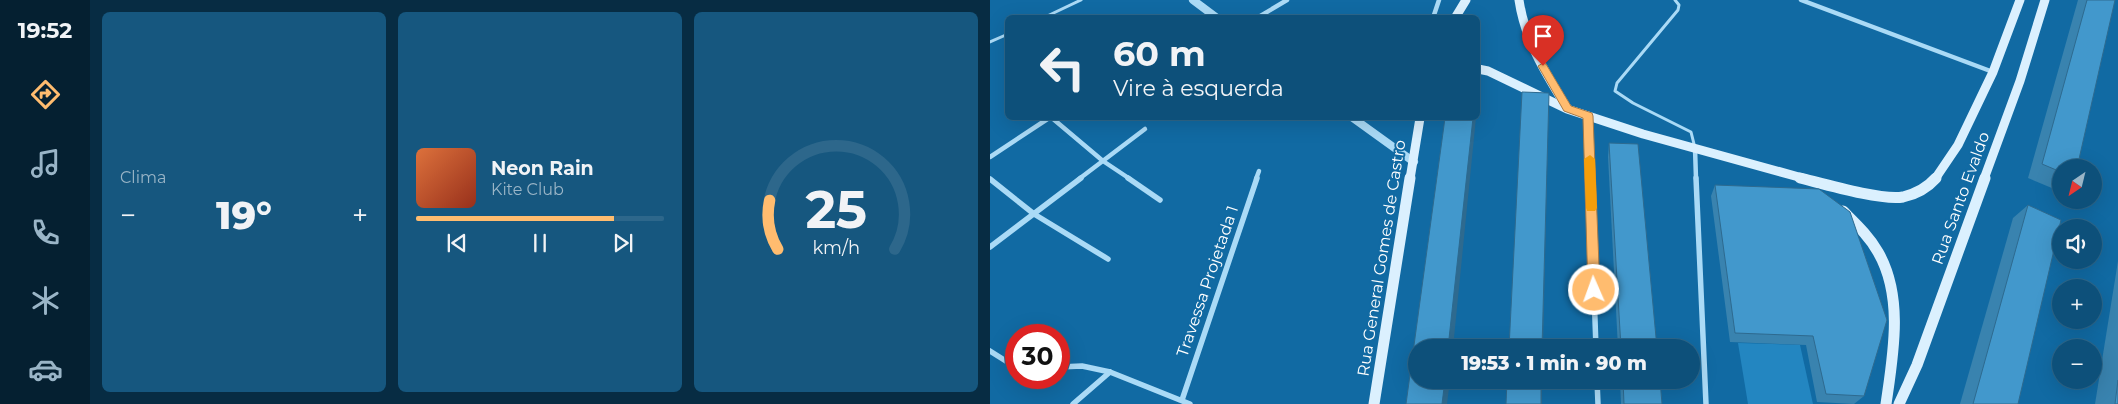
<!DOCTYPE html>
<html lang="pt">
<head>
<meta charset="utf-8">
<style>
	body { margin:0; font-family:Montserrat,sans-serif; background:#16577f; color:#f1f3f6; height:100vh; display:flex; flex-direction:column; font-size:19px; white-space:nowrap }
	* { box-sizing:border-box; margin:0 }
	p { font-size:16px; color:#9ab5c7 }
	.icon { flex:none; width:28px; height:28px; fill:none; stroke:currentColor; stroke-width:2; stroke-linecap:round; stroke-linejoin:round }
	.map { position:relative; flex:1; overflow:hidden }
	.details { display:flex; flex-direction:column; gap:12px; padding:12px; background:#072c43; width:900px }
	.details>* { flex:none }
	.banner { position:absolute; left:15px; top:15px; width:475px; height:105px; border-radius:8px; box-shadow:0 5px 20px #0002,0 0 0 1px #2d678b; background:#0d507a; color:#f1f3f6; overflow:hidden }
	.needle { width:32px; rotate:215deg }
	.controls { position:absolute; left:1062px; top:159px; display:grid; gap:10px }
	.controls a { display:grid; place-items:center; width:50px; height:50px; border-radius:50%; background:#0d507a; box-shadow:0 5px 20px #0002,0 0 0 1px #2d678b; font-size:25px }
	.speed { position:absolute; left:15px; top:324px; display:flex; gap:10px; font-size:25px; font-weight:700; text-align:center }
	.speed>* { display:grid; place-content:center; width:65px; height:65px; border-radius:50%; background:#0d507a; box-shadow:0 5px 20px #0002,0 0 0 1px #2d678b; line-height:1 }
	.speed .limit { border:8px solid #d22; background:#fff; color:#111 }
	.pin { position:absolute; display:grid; place-items:center; width:42px; height:42px; color:#fff; margin:-51px -21px; border-radius:50% 50% 50% 0; rotate:-45deg; box-shadow:0 0 5px #0007 }
	.pin .icon { rotate:45deg }
	.me { position:absolute; width:55px; margin:-28px; rotate:358deg; stroke-linejoin:round; filter:drop-shadow(0 0 4px #0008) }
	.turn { display:flex; align-items:center; gap:18px; height:105px; padding:0 25px; font-size:22px }
	.turn .icon { width:65px; height:65px; stroke-width:2.5 }
	.turn b { display:block; font-size:35px; line-height:42px }
	.big { font-size:38px; font-weight:800; line-height:1.1 }
	.details .widget { flex:1; display:flex; flex-direction:column; justify-content:center; gap:8px; min-width:0; padding:0 18px; border-radius:8px; background:#16577f }
	.details .dial { align-items:center; gap:0 }
	.dial svg { height:130px; overflow:visible; fill:none; stroke:#2d678b; stroke-width:7; stroke-linecap:round; text-anchor:middle }
	.dial text { fill:#f1f3f6; stroke:none }
	.song { display:flex; align-items:center; gap:15px }
	.cover { width:60px; height:60px; border-radius:8px; background:linear-gradient(135deg,hsl(20 70% 55%),hsl(10 70% 35%)) }
	.played { height:5px; border-radius:2px; background:linear-gradient(90deg,#ffbc6f 80%,#2d678b 80%) }
	.keys { display:flex; justify-content:space-around; direction:ltr }
	.heat { display:flex; justify-content:space-between; align-items:center; font-size:28px; direction:ltr }
	.details .tiles { flex:1; display:grid; gap:12px; grid-template-columns:repeat(3,1fr) }
	.trip { position:absolute; left:418px; top:339px; width:292px; height:50px; border-radius:25px; background:#0d507a; box-shadow:0 5px 20px #0002,0 0 0 1px #2d678b; font-weight:800; line-height:50px; text-align:center }
	main { display:flex; flex:1; min-height:0 }
	.menu { display:flex; flex-direction:column; width:90px; justify-content:space-around; align-items:center; background:#052031; color:#9ab5c7 }
	.menu .icon { width:35px; height:35px }
	.menu .active { color:#ffbc6f }
	.menu b { font-size:22px; color:#f1f3f6 }
	.map>svg:first-child { display:block }
	.green { fill:#2386c1 }
	.lines { fill:none; stroke-linecap:round; stroke-linejoin:round }
	.service { stroke:#aadaf6; stroke-width:3 }
	.minor-far1 { stroke:#aadaf6; stroke-width:4.5 }
	.minor { stroke:#aadaf6; stroke-width:5.5 }
	.tertiary { stroke:#aadaf6; stroke-width:8 }
	.secondary-far1 { stroke:#dbf0fe; stroke-width:9 }
	.secondary { stroke:#dbf0fe; stroke-width:11 }
	.wall { fill:#3983af }
	.shaded-wall { fill:#2e6a8f }
	.building { fill:#4298cc; stroke:#2e6a8f }
	.route { fill:#ffbc6f; stroke:#a67a48 }
	.slow { fill:#f59e0b }
	.labels { text-anchor:middle; stroke-width:4; stroke-linejoin:round; paint-order:stroke }
	.street-label { font-size:16px; fill:#fff; stroke:#116aa3 }
</style>
</head>
<body>
<main>
<nav class="menu">
<b>19:52</b>
<svg class="icon active" aria-label="directions" viewBox="0 0 24 24"><path d="M12 3l9 9-9 9-9-9zM9 14v-3h6M13 9l2 2-2 2"/></svg>
<svg class="icon" aria-label="music" viewBox="0 0 24 24"><path d="M9 18V5l10-2v13"/><circle cx="6" cy="18" r="3"/><circle cx="16" cy="16" r="3"/></svg>
<svg class="icon" aria-label="phone" viewBox="0 0 24 24"><path d="M5 4h4l2 5-3 2q2 4 5 5l2-3 5 2v4C11 20 4 13 5 4z"/></svg>
<svg class="icon" aria-label="climate" viewBox="0 0 24 24"><path d="M12 3v18M4 7l16 10M4 17L20 7"/></svg>
<svg class="icon" aria-label="car" viewBox="0 0 24 24"><path d="M5 17H2v-5l4-1 3-4h7l3 4 3 1v5h-3M9 17h6M6 11h13"/><circle cx="7" cy="17" r="2"/><circle cx="17" cy="17" r="2"/></svg>
</nav>
<section class="details">
<div class="tiles">
<div class="widget"><p>Clima</p>
<div class="heat"><a>−</a><b class="big">19°</b><a>+</a></div>
</div>
<div class="widget">
<div class="song"><i class="cover"></i><div><b>Neon Rain</b><p>Kite Club</p></div></div>
<div class="played"></div>
<div class="keys"><svg class="icon" aria-label="previous" viewBox="0 0 24 24"><path d="M18 5L8 12l10 7zM5 5v14"/></svg><svg class="icon" aria-label="pause" viewBox="0 0 24 24"><path d="M8 5v14M16 5v14"/></svg><svg class="icon" aria-label="next" viewBox="0 0 24 24"><path d="M6 5l10 7-10 7zM19 5v14"/></svg></div>
</div>
<div class="widget dial"><svg viewBox="0 0 100 80">
<path d="M14 69A42 42 0 1 1 86 69"/>
<path d="M14 69A42 42 0 0 1 9 39" stroke="#ffbc6f"/>
<text x="50" y="56" font-size="32" font-weight="700">25</text>
<text x="50" y="72" font-size="11">km/h</text>
</svg></div>
</div>
</section>
<div class="map">
<svg width="1128" height="404" viewBox="0 0 1128 404">
	<rect width="100%" height="100%" fill="#116aa3"/>
	<polygon class="green" points="748,343 810,345 823,404 758,404"/>
	<g class="lines">
		<g class="service">
			<polyline points="685,0 689,5 688,10 627,83 625,91 643,103 701,132 705,148"/>
			<polyline points="53,18 91,0"/>
			<polyline points="0,42 18,34"/>
		</g>
		<g class="minor-far1">
			<polyline points="811,0 1003,72"/>
			<polyline points="267,18 297,0"/>
			<polyline points="443,18 449,0"/>
			<polyline points="598,116 600,179"/>
			<polyline points="62,118 113,161 140,179"/>
			<polyline points="705,148 706,179"/>
			<polyline points="0,157 59,118"/>
			<polyline points="89,179 155,129"/>
			<polyline points="266,179 269,171"/>
		</g>
		<g class="minor">
			<polyline points="138,178 170,200"/>
			<polyline points="600,178 606,348"/>
			<polyline points="706,178 716,404"/>
			<polyline points="0,179 44,214 118,259"/>
			<polyline points="0,247 91,178"/>
			<polyline points="0,351 19,363 26,365"/>
			<polyline points="69,367 92,366 120,372 200,404"/>
			<polyline points="607,380 608,404"/>
			<polyline points="192,400 267,178"/>
			<polyline points="83,404 120,372"/>
		</g>
		<g class="tertiary">
			<polyline points="203,0 227,18"/>
			<polyline points="363,118 424,162"/>
		</g>
		<g class="secondary-far1">
			<path d="M529,0C535,41 556,74 577,108"/>
			<polyline points="465,18 476,0"/>
			<polyline points="488,69 498,71 577,109 653,134 816,179"/>
			<polyline points="420,179 430,118"/>
			<polyline points="945,179 968,145 1003,72 1030,0"/>
			<polyline points="994,179 1030,81 1055,0"/>
		</g>
		<g class="secondary">
			<path d="M810,178C834,184 892,201 913,197C926,194 938,187 946,178"/>
			<path d="M853,211C866,224 879,236 888,252C914,297 903,355 896,404"/>
			<polyline points="384,404 420,178"/>
			<polyline points="909,404 927,365 995,178"/>
		</g>
	</g>
	<g class="wall">
		<polygon points="1088,0 1125,0 1071,168 1071,189 1069,191 1038,178"/>
		<polygon points="619,143 667,348 628,348 618,157"/>
		<polygon points="725,185 874,396 864,404 827,402 816,345 740,342 721,196"/>
		<polygon points="1038,205 1028,404 970,404 1023,218"/>
		<polygon points="1128,261 1128,404 1105,404"/>
		<polygon points="630,380 670,380 672,404 631,404"/>
	</g>
	<g class="shaded-wall">
		<polygon points="488,64 490,79 488,106"/>
		<polygon points="559,93 553,348 552,348"/>
		<polygon points="483,118 486,118 463,348 458,348"/>
		<polygon points="455,380 460,380 457,404 452,404"/>
		<rect x="551" y="380" width="1" height="24"/>
	</g>
	<g class="building">
		<polygon points="1097,0 1125,0 1087,168 1071,168 1071,172 1052,164"/>
		<polygon points="532,92 559,93 552,348 519,348"/>
		<polygon points="455,118 483,118 458,348 426,348 426,380 455,380 452,404 416,404"/>
		<polygon points="619,143 648,144 667,348 631,348"/>
		<polygon points="725,185 829,189 860,212 897,320 874,396 836,394 823,336 745,333"/>
		<polygon points="1038,205 1071,220 1028,404 983,404"/>
		<polygon points="517,380 551,380 551,404 516,404"/>
		<polygon points="633,380 670,380 672,404 634,404"/>
		<polygon points="1128,380 1128,404 1125,404"/>
	</g>
	<polygon class="route" points="553,63 556,64 581,106 602,113 603,116 610,290 609,293 604,295 600,293 598,290 593,118 574,111 548,66"/>
	<polygon class="slow" points="600,155 605,159 607,208 605,211 597,211 596,208 594,159"/>
	<g class="labels">
		<g class="street-label">
			<text transform="translate(970 198) rotate(-70)" y="6">Rua Santo Evaldo</text>
			<text transform="translate(391 258) rotate(-81)" y="6">Rua General Gomes de Castro</text>
			<text transform="translate(217 281) rotate(-71)" y="6">Travessa Projetada 1</text>
		</g>
	</g>
</svg>
<div class="controls">
<a><svg class="needle" viewBox="-14 -14 28 28"><path d="M0-13l5 13h-10z" fill="#e53935"/><path d="M0 13l5-13h-10z" fill="#9ab5c7"/></svg></a>
<a><svg class="icon" aria-label="sound" viewBox="0 0 24 24"><path d="M4 9h4l5-4v14l-5-4H4zM17 9q2 3 0 6"/></svg></a>
<a>+</a>
<a>−</a>
</div>
<div class="speed"><div class="limit">30</div></div>
<div class="pin" style="left:553px;top:66px;background:#d93025"><svg class="icon" aria-label="arrive" viewBox="0 0 24 24"><path d="M6 21V4h12l-3 4 3 4H6"/></svg></div>
<svg class="me" style="left:604px;top:290px" viewBox="-20 -20 40 40"><circle r="17" fill="#ffbc6f" stroke="#fff" stroke-width="3"/><path d="M0-11L8 9 0 5-8 9z" fill="#fff"/></svg>
<div class="trip">19:53 · 1 min · 90 m</div>
<div class="banner">
<div class="turn"><svg class="icon" aria-label="left" viewBox="0 0 24 24"><path d="M17 20v-9H6M10 6l-5 5 5 5"/></svg><div><b>60 m</b>Vire à esquerda</div></div>
</div>
</div>
</main>
</body>
</html>
